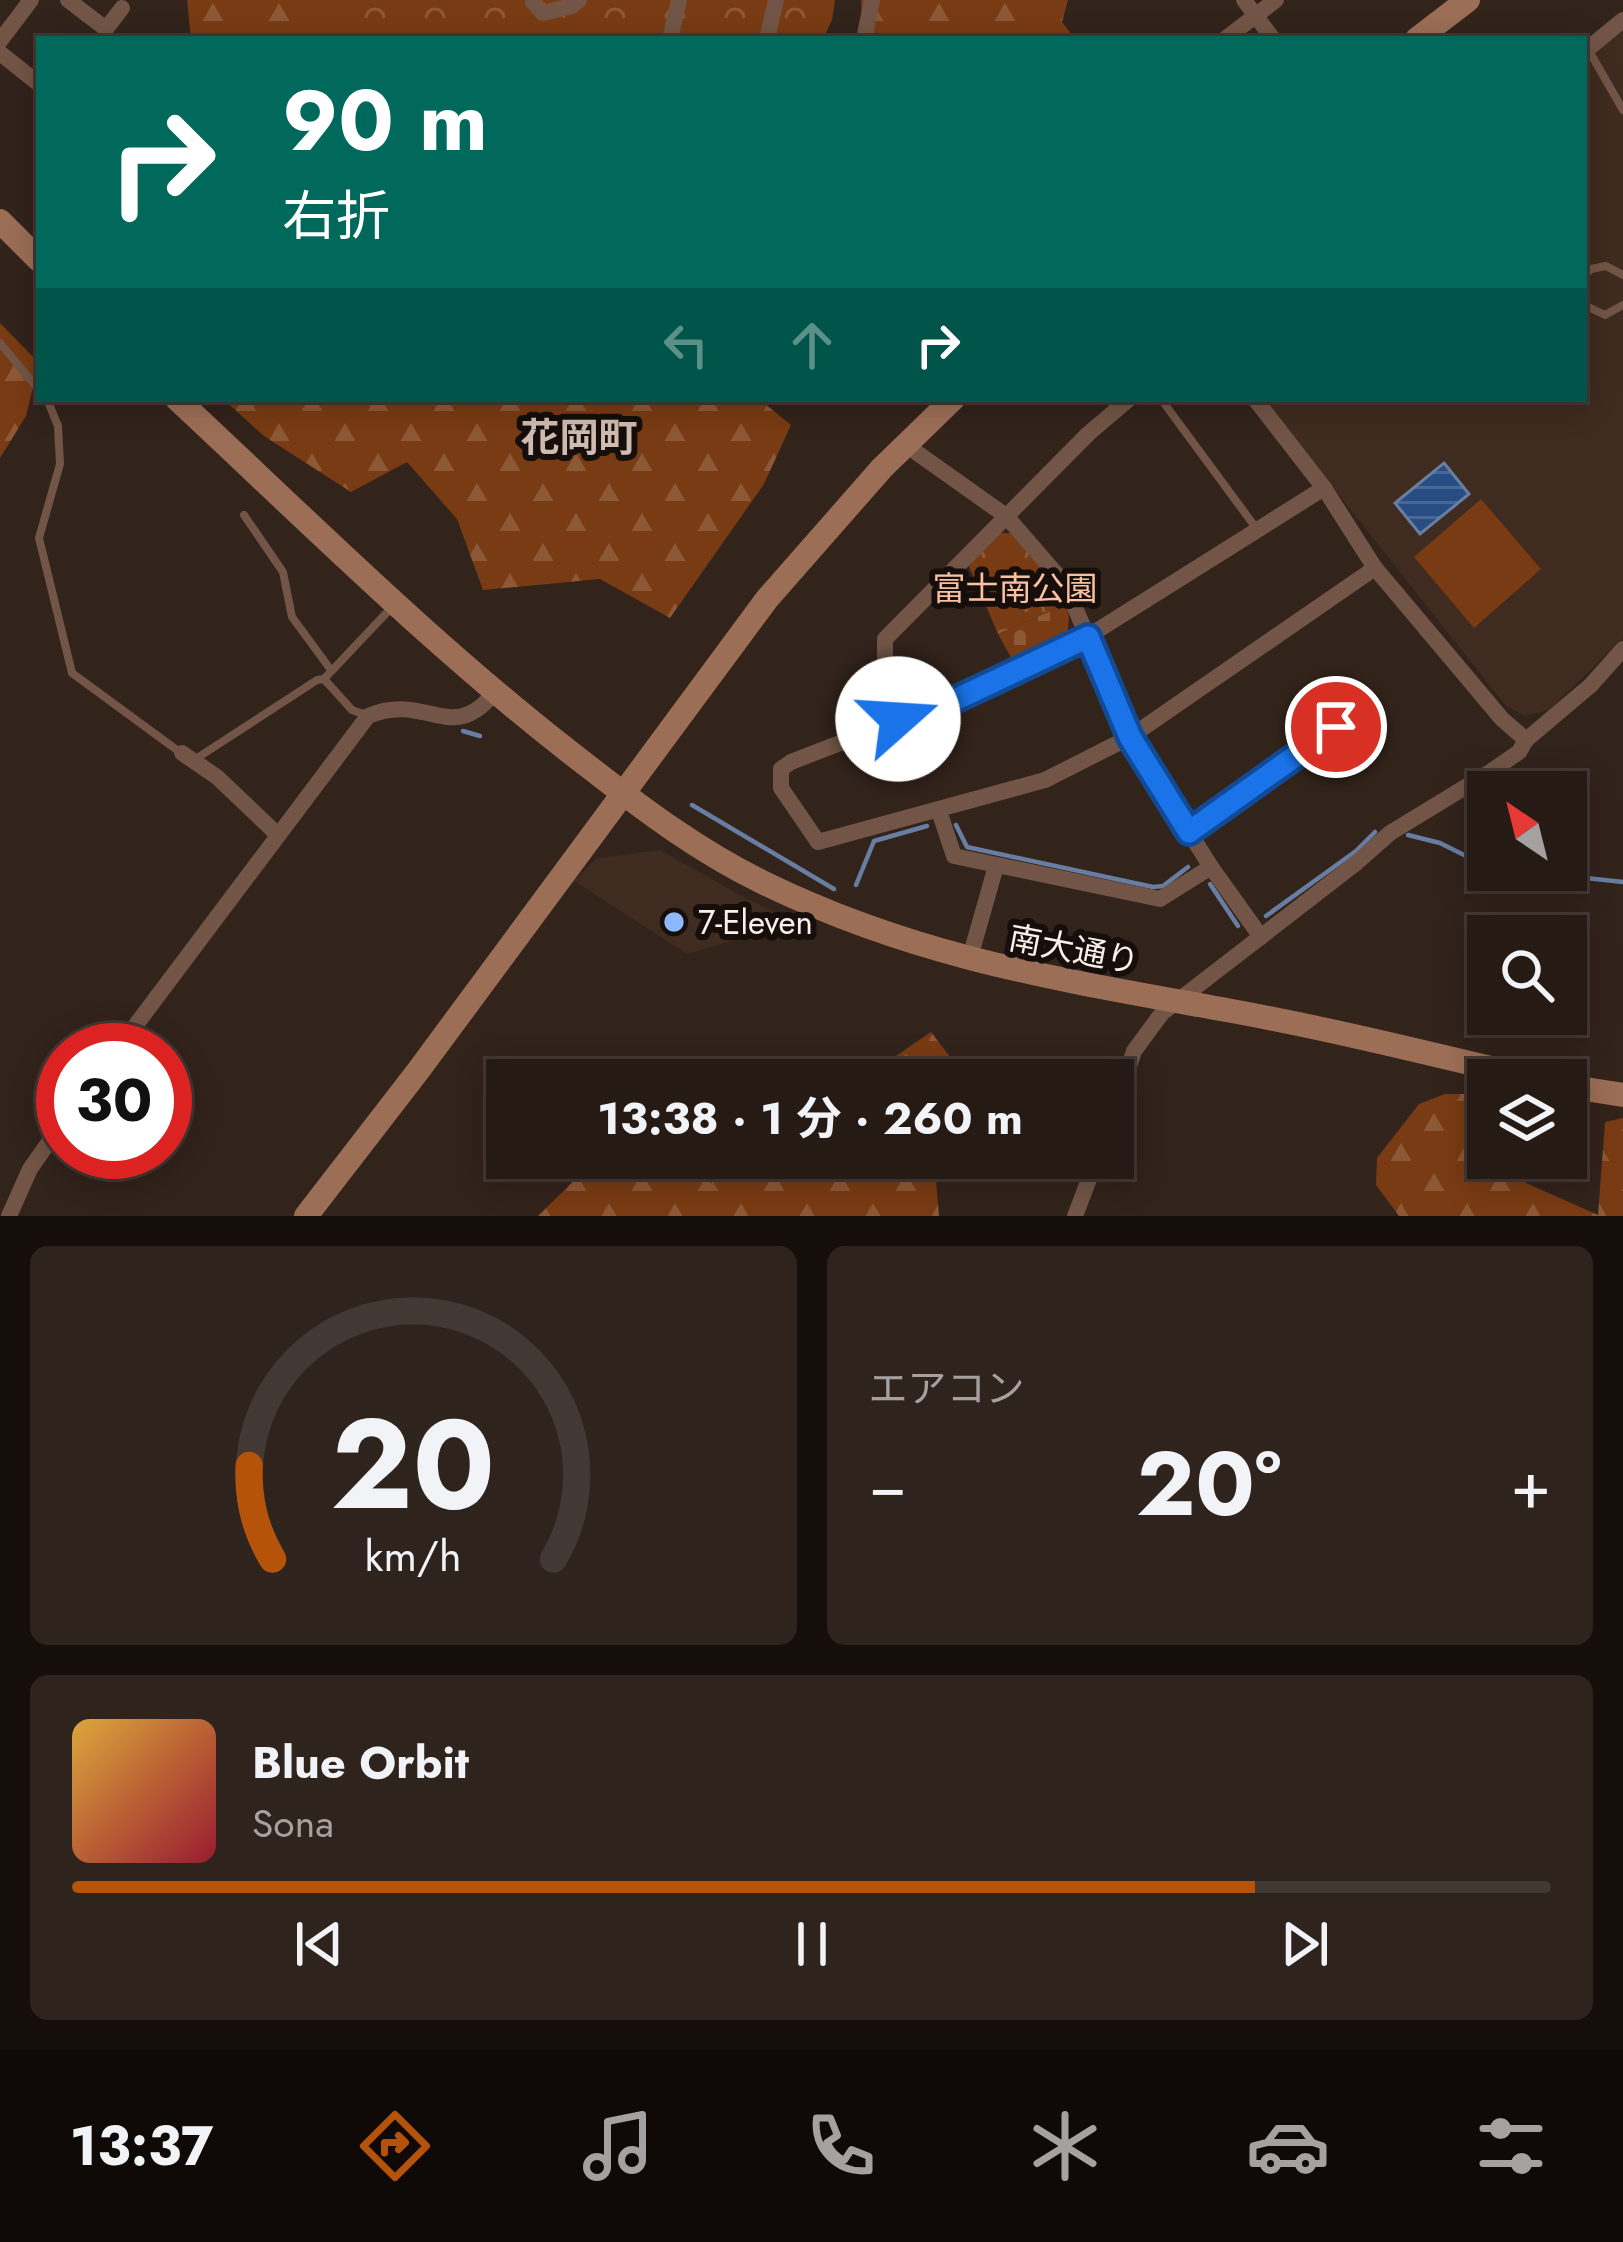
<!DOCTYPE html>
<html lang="ja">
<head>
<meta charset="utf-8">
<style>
	body { margin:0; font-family:Jost,"Noto Sans JP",sans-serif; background:#2e231d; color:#f1f3f6; height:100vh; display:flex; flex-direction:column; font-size:45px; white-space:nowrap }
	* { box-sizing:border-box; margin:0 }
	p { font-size:39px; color:#a4a1a0 }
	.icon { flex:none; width:66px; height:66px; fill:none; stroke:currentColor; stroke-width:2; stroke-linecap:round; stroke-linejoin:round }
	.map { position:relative; height:1216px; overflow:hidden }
	.details { display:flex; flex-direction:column; gap:30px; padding:30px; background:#150e0b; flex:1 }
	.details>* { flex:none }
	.hud { position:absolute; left:36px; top:36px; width:1551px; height:366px; border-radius:0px; box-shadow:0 6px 30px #0003,0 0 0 3px #423834; background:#00695c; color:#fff; overflow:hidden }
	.needle { width:78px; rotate:325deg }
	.controls { position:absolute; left:1467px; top:771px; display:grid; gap:24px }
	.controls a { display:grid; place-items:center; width:120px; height:120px; border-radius:0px; background:#261a14; box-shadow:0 6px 30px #0003,0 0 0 3px #423834; font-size:60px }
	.speed { position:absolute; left:36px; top:1023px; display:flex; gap:24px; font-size:60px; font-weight:700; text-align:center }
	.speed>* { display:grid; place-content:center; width:156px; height:156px; border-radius:50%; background:#261a14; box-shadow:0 6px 30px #0003,0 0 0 3px #423834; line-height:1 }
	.speed .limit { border:18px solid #d22; background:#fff; color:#111 }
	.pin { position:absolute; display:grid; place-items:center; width:102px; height:102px; color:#fff; margin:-51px; border:6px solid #fff; border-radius:50%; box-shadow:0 3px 12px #0007 }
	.me { position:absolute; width:132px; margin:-66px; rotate:71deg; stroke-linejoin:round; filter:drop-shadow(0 0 9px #0008) }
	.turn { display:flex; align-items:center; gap:42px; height:252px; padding:0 48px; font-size:54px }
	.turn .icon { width:156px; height:156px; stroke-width:2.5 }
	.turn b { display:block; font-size:84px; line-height:102px }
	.lanes { display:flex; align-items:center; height:114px; padding:0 48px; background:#0003; justify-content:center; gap:60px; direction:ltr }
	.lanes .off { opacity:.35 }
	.big { font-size:90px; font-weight:700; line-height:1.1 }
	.details .tile { flex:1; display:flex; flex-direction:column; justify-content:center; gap:18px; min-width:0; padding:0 42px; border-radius:18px; background:#2e231d }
	.details .dial { align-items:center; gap:0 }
	.dial svg { height:312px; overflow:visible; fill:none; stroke:#423834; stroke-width:7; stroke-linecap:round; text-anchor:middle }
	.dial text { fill:#f1f3f6; stroke:none }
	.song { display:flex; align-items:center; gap:36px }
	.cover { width:144px; height:144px; border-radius:18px; background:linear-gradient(135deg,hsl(40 70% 55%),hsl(350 70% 35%)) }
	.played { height:12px; border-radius:6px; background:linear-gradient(90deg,#b45309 80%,#423834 80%) }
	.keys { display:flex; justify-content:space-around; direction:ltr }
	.heat { display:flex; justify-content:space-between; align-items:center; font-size:66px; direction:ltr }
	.details .tiles { flex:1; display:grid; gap:30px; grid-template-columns:1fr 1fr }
	.tile:last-child { grid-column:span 2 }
	.trip { position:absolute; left:486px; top:1059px; width:648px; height:120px; border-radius:0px; background:#261a14; box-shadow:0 6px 30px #0003,0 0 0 3px #423834; font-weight:700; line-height:120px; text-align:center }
	.menu { display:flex; height:192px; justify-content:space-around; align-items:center; background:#0f0a08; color:#a4a1a0 }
	.menu .icon { width:84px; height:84px }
	.menu .current { color:#b45309 }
	.menu b { font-size:54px; color:#f1f3f6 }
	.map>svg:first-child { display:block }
	.built { fill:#3f2b1f }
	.grass { fill:#793b13 }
	.forest { fill:url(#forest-firs) }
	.cemetery { fill:url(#cemetery-stones) }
	.park { fill:url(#park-crowns) }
	.water { fill:url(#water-rules); stroke:#677ea2; stroke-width:3 }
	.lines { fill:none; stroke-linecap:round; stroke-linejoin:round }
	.stream { stroke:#677ea2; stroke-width:4.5 }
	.lane { stroke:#725546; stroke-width:8 }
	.street { stroke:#725546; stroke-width:16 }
	.secondary { stroke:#9c6e56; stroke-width:24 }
	.route-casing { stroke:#114b97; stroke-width:30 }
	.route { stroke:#1a73e8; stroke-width:21 }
	.poi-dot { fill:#8db9fc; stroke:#150e0a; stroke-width:4.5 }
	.labels { text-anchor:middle; stroke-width:12; stroke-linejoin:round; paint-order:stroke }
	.park-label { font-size:33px; fill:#f9c0a1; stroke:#150e0a }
	.poi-label { font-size:33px; fill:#faefe9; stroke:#150e0a; text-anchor:start }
	.street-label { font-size:33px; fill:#faefe9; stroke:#150e0a }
	.quarter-label { font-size:39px; font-weight:bold; fill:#cfbbb0; stroke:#150e0a }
</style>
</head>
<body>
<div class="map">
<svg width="1623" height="1216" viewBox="0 0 1623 1216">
	<defs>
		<pattern id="forest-firs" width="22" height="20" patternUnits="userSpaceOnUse" patternTransform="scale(3)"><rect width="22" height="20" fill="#793b13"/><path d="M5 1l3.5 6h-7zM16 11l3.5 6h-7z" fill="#8d5835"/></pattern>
		<pattern id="cemetery-stones" width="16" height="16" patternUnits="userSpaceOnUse" patternTransform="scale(3)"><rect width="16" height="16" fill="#793b13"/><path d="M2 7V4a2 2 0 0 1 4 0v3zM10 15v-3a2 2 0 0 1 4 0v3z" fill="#8d5835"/></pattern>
		<pattern id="park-crowns" width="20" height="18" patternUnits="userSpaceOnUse" patternTransform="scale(3)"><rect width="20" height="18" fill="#793b13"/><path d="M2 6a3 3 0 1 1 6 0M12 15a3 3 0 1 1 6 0" fill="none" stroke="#8d5835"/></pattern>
		<pattern id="water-rules" width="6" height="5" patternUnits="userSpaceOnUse" patternTransform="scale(3)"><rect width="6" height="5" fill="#284d84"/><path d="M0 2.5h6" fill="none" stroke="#486795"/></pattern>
	</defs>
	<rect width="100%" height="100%" fill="#32231b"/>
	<g class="built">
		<polygon points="1623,31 1623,638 1549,710 1525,716 1505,705 1263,399 1584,399 1584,60"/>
		<polygon points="660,850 742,896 795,922 687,954 574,881 597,858"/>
	</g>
	<polygon class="grass" points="1481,499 1541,569 1474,628 1414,557"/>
	<g class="forest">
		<polygon points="187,0 424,0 361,39 191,39"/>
		<polygon points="861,0 1068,0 1062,22 1075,39 863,39"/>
		<polygon points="0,323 39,363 26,416 0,458"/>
		<polygon points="223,399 759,399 791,425 764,484 670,618 600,579 483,590 457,519 407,462 351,492 264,436"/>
		<polygon points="931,1032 968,1080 861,1080"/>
		<polygon points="1445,1094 1488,1094 1488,1158 1516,1158 1512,1168 1526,1183 1598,1215 1605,1122 1623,1118 1623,1216 1399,1216 1376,1185 1377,1158 1419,1104"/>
		<polygon points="597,1158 690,1158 711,1183 748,1158 945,1158 935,1169 939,1216 538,1216"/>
	</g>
	<polygon class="cemetery" points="1066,604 1069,618 1067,638 1014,663 998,634"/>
	<g class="park">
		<polygon points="338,0 835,0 832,20 823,39 340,39 329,6"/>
		<polygon points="1000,533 1012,533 1054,580 1066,604 998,634 968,564"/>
	</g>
	<polygon class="water" points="1444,463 1469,494 1420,534 1395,503"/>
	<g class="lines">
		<g class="stream">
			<polyline points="463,731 480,736"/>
			<polyline points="692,805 834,889"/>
			<polyline points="956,825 967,847 1153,887 1163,886 1188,867"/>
			<polyline points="1408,835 1440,843 1488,867"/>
			<polyline points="1513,870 1623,882"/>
			<polyline points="1210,884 1238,926"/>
			<polyline points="856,885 874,841 927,826"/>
			<polyline points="1266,916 1356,851 1375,832"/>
		</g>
		<g class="lane">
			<polyline points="1588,49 1623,110"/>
			<polyline points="1584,276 1591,269 1606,266 1623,275"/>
			<polyline points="1584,305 1605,315 1623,305"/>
			<polyline points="0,343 39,390"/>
			<polyline points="47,399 58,426 60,464 39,538 72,673 181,753"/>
			<polyline points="1161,399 1256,528"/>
			<polyline points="244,515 283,572 292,617 331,670"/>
			<polyline points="324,679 393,606"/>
			<polyline points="194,760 317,680 324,679 352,710 366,715"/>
			<polyline points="1190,831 1336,727"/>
		</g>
		<g class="street">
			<polyline points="68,0 106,29 122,8"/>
			<polyline points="1244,0 1273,39"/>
			<polyline points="533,2 543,13 572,6 579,0"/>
			<polyline points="670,39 679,0"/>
			<polyline points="767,39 776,0"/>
			<polyline points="864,39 872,0"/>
			<polyline points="1225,39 1276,0"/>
			<polyline points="0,41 31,0"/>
			<polyline points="1584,52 1623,20"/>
			<polyline points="0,53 39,84"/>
			<polyline points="1255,399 1324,488 1375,568 1502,719 1526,740 1591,685 1623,649"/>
			<polyline points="906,445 1006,516 1065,584 1130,737 1211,867 1261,937"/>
			<polyline points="1324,488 1087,637 959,697 791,762 781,769 781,788 818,842 1045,780 1130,737 1375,568"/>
			<polyline points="898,719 885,667 885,639 1088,434 1129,399"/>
			<polyline points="182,753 217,777 278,835"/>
			<polyline points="939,811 954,856 1160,899 1211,867"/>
			<polyline points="969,961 996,866"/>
			<path d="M117,1050L368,716C427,691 451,747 495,692"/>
			<polyline points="1113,1115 1134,1051 1162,1013 1355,864 1390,833 1490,772 1519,752 1526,740"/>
			<polyline points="9,1216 30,1169 63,1122"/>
			<polyline points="1075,1216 1097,1158"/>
		</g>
		<g class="secondary">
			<polyline points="1417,39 1468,0"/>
			<polyline points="0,221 39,260"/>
			<path d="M177,399C311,524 442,655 589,767C644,810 699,851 762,882C919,959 1063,980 1232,1011C1336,1030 1439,1056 1541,1080"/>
			<polyline points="1566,1086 1623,1095"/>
			<polyline points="306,1216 418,1071 767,599 882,468 953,399"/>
		</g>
	</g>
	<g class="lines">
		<g class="route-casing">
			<polyline id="route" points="898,719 959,698 1088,637 1130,737 1189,832 1336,727"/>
		</g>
		<use href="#route" class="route"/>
	</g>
	<circle class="poi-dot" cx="674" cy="922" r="12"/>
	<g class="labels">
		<g class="park-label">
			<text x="1015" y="600">富士南公園</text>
		</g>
		<g class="poi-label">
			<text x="698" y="934">7-Eleven</text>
		</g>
		<g class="street-label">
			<text transform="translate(1074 949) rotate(11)" y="12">南大通り</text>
		</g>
		<g class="quarter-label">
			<text x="579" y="451">花岡町</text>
		</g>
	</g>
</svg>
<div class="controls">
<a><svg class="needle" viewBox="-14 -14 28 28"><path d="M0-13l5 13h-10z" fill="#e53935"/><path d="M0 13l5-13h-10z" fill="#a4a1a0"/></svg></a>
<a><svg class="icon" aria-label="search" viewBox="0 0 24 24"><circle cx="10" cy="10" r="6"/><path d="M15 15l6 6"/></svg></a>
<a><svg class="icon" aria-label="layers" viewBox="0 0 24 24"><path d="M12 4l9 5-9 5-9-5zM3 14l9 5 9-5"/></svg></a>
</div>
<div class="speed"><div class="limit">30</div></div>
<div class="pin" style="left:1336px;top:727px;background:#d93025"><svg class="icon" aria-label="arrive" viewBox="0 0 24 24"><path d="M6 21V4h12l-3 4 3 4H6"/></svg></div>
<svg class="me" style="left:898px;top:719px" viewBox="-20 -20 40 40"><circle r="19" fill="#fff"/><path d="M0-13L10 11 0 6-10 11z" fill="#1a73e8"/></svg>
<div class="trip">13:38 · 1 分 · 260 m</div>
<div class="hud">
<div class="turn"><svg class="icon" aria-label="right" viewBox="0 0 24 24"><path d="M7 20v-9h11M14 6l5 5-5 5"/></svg><div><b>90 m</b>右折</div></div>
<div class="lanes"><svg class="icon off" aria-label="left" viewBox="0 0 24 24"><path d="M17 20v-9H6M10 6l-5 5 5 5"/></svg><svg class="icon off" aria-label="ahead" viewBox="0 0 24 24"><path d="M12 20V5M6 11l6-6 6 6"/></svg><svg class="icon" aria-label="right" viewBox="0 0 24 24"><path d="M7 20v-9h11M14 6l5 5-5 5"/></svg></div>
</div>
</div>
<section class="details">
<div class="tiles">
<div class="tile dial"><svg viewBox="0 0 100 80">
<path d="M14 69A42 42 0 1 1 86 69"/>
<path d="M14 69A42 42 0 0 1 8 45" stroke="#b45309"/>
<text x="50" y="56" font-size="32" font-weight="700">20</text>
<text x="50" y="72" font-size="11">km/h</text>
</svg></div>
<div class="tile"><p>エアコン</p>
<div class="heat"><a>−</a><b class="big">20°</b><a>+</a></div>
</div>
<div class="tile">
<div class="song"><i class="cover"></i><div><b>Blue Orbit</b><p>Sona</p></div></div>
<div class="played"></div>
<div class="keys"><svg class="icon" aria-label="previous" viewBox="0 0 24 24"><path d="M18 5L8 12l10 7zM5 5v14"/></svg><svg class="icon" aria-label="pause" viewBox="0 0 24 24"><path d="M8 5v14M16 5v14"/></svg><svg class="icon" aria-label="next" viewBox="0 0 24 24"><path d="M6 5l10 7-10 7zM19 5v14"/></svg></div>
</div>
</div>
</section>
<nav class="menu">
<b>13:37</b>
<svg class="icon current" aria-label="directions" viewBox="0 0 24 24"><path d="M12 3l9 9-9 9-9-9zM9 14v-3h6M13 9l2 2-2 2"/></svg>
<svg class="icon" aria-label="music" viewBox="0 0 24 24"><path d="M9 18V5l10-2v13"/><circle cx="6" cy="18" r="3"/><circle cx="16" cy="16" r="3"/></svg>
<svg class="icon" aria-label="phone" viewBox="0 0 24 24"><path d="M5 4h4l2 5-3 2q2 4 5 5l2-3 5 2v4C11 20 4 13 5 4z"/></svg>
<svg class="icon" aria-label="climate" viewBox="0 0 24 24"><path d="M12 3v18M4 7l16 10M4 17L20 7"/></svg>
<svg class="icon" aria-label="car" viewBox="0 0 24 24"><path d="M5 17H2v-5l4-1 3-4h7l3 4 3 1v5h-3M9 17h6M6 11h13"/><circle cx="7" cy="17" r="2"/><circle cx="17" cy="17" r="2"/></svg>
<svg class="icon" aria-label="filters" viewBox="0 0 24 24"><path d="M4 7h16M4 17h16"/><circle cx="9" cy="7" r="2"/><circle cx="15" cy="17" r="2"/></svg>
</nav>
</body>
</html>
